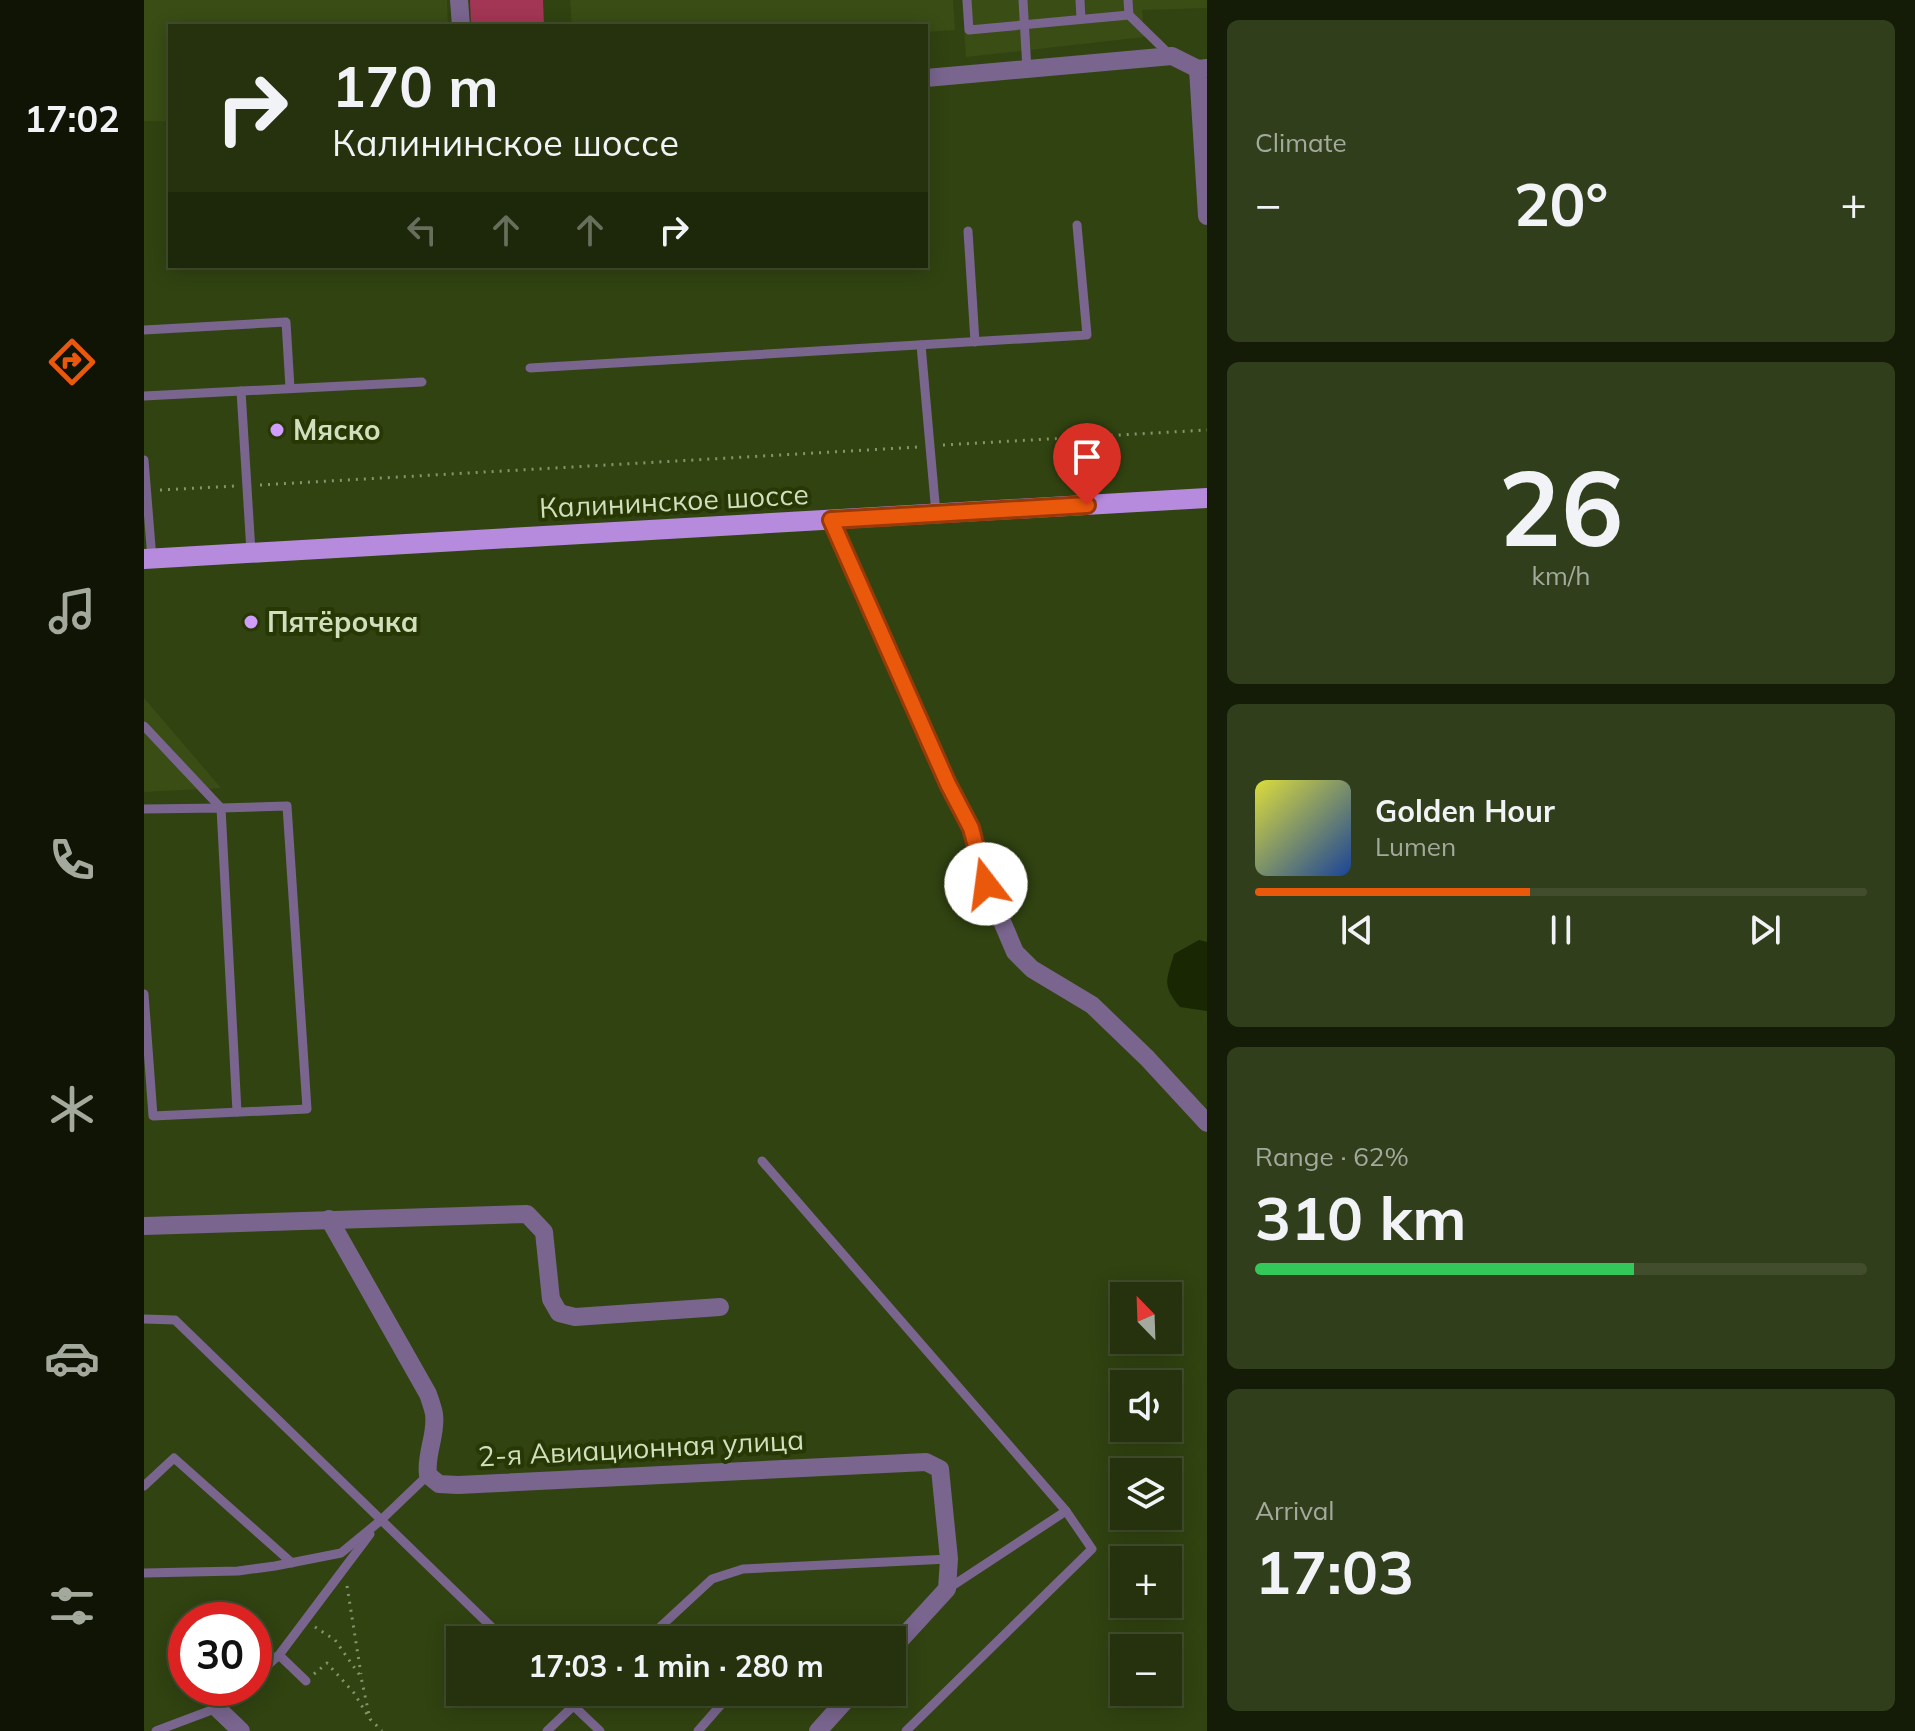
<!DOCTYPE html>
<html lang="en">
<head>
<meta charset="utf-8">
<style>
	body { margin:0; font-family:Mulish,sans-serif; background:#313e1b; color:#f1f3f6; height:100vh; display:flex; flex-direction:column; font-size:30px; white-space:nowrap }
	* { box-sizing:border-box; margin:0 }
	p { font-size:26px; color:#a3aa9d }
	.icon { flex:none; width:44px; height:44px; fill:none; stroke:currentColor; stroke-width:2; stroke-linecap:round; stroke-linejoin:round }
	.map { position:relative; flex:1; overflow:hidden }
	.sheet { display:flex; flex-direction:column; gap:20px; padding:20px; background:#141c07; width:708px }
	.sheet>* { flex:none }
	.guide { position:absolute; left:24px; top:24px; width:760px; height:244px; border-radius:0px; box-shadow:0 4px 20px #0003,0 0 0 2px #424d2e; background:#25320d; color:#f1f3f6; overflow:hidden }
	.needle { width:52px; rotate:337deg }
	.buttons { position:absolute; left:966px; top:1282px; display:grid; gap:16px }
	.buttons a { display:grid; place-items:center; width:72px; height:72px; border-radius:0px; background:#25320d; box-shadow:0 4px 20px #0003,0 0 0 2px #424d2e; font-size:40px }
	.speed { position:absolute; left:24px; top:1602px; display:flex; gap:16px; font-size:40px; font-weight:700; text-align:center }
	.speed>* { display:grid; place-content:center; width:104px; height:104px; border-radius:50%; background:#25320d; box-shadow:0 4px 20px #0003,0 0 0 2px #424d2e; line-height:1 }
	.speed .limit { border:12px solid #d22; background:#fff; color:#111 }
	.pin { position:absolute; display:grid; place-items:center; width:68px; height:68px; color:#fff; margin:-82px -34px; border-radius:50% 50% 50% 0; rotate:-45deg; box-shadow:0 0 8px #0007 }
	.pin .icon { rotate:45deg }
	.me { position:absolute; width:88px; margin:-44px; rotate:345deg; stroke-linejoin:round; filter:drop-shadow(0 0 6px #0008) }
	.turn { display:flex; align-items:center; gap:28px; height:168px; padding:0 32px; font-size:36px }
	.turn .icon { width:104px; height:104px; stroke-width:2.5 }
	.turn b { display:block; font-size:56px; line-height:68px }
	.lanes { display:flex; align-items:center; height:76px; padding:0 32px; background:#0003; justify-content:center; gap:40px; direction:ltr }
	.lanes .off { opacity:.35 }
	.big { font-size:60px; font-weight:700; line-height:1.1 }
	.sheet .tile { flex:1; display:flex; flex-direction:column; justify-content:center; gap:12px; min-width:0; padding:0 28px; border-radius:12px; background:#313e1b }
	.sheet .dial { align-items:center; gap:0 }
	.dial b { font-size:104px; line-height:1 }
	.song { display:flex; align-items:center; gap:24px }
	.cover { width:96px; height:96px; border-radius:12px; background:linear-gradient(135deg,hsl(60 70% 55%),hsl(220 70% 35%)) }
	.played { height:8px; border-radius:4px; background:linear-gradient(90deg,#ea580c 45%,#424d2e 45%) }
	.keys { display:flex; justify-content:space-around; direction:ltr }
	.heat { display:flex; justify-content:space-between; align-items:center; font-size:44px; direction:ltr }
	.charge { height:12px; border-radius:6px; background:linear-gradient(90deg,#34c759 62%,#424d2e 0) }
	.trip { position:absolute; left:302px; top:1626px; width:460px; height:80px; border-radius:0px; background:#25320d; box-shadow:0 4px 20px #0003,0 0 0 2px #424d2e; font-weight:700; line-height:80px; text-align:center }
	main { display:flex; flex:1; min-height:0 }
	.tabs { display:flex; flex-direction:column; width:144px; justify-content:space-around; align-items:center; background:#0f1405; color:#a3aa9d }
	.tabs .icon { width:56px; height:56px }
	.tabs .selected { color:#ea580c }
	.tabs b { font-size:36px; color:#f1f3f6 }
	.map>svg:first-child { display:block }
	.built { fill:#394d15 }
	.green { fill:#a23654 }
	.water { fill:#1a2703 }
	.lines { fill:none; stroke-linecap:round; stroke-linejoin:round }
	.path { stroke:#84956b; stroke-width:3; stroke-dasharray:2 6; stroke-linecap:butt }
	.service { stroke:#79658e; stroke-width:9 }
	.minor { stroke:#79658e; stroke-width:18 }
	.primary { stroke:#b68bde; stroke-width:20 }
	.route-casing { stroke:#983908; stroke-width:20 }
	.route { stroke:#ea580c; stroke-width:14 }
	.poi-dot { fill:#d09dff; stroke:#273805; stroke-width:3 }
	.labels { text-anchor:middle; stroke-width:8; stroke-linejoin:round; paint-order:stroke }
	.poi-label { font-size:28px; font-weight:bold; fill:#d0dfbd; stroke:#273805; text-anchor:start }
	.street-label { font-size:28px; fill:#d0dfbd; stroke:#273805 }
</style>
</head>
<body>
<main>
<nav class="tabs">
<b>17:02</b>
<svg class="icon selected" aria-label="directions" viewBox="0 0 24 24"><path d="M12 3l9 9-9 9-9-9zM9 14v-3h6M13 9l2 2-2 2"/></svg>
<svg class="icon" aria-label="music" viewBox="0 0 24 24"><path d="M9 18V5l10-2v13"/><circle cx="6" cy="18" r="3"/><circle cx="16" cy="16" r="3"/></svg>
<svg class="icon" aria-label="phone" viewBox="0 0 24 24"><path d="M5 4h4l2 5-3 2q2 4 5 5l2-3 5 2v4C11 20 4 13 5 4z"/></svg>
<svg class="icon" aria-label="climate" viewBox="0 0 24 24"><path d="M12 3v18M4 7l16 10M4 17L20 7"/></svg>
<svg class="icon" aria-label="car" viewBox="0 0 24 24"><path d="M5 17H2v-5l4-1 3-4h7l3 4 3 1v5h-3M9 17h6M6 11h13"/><circle cx="7" cy="17" r="2"/><circle cx="17" cy="17" r="2"/></svg>
<svg class="icon" aria-label="filters" viewBox="0 0 24 24"><path d="M4 7h16M4 17h16"/><circle cx="9" cy="7" r="2"/><circle cx="15" cy="17" r="2"/></svg>
</nav>
<div class="map">
<svg width="1063" height="1731" viewBox="0 0 1063 1731">
	<rect width="100%" height="100%" fill="#314311"/>
	<g class="built">
		<polygon points="0,0 303,0 304,26 26,26 26,121 0,121"/>
		<polygon points="426,0 809,0 811,30 782,32 782,26 428,26"/>
		<polygon points="818,0 1063,0 1063,8 998,10 1000,37 822,57"/>
		<polygon points="0,698 77,788 0,792"/>
	</g>
	<polygon class="green" points="326,0 399,0 400,26 327,26"/>
	<path class="water" d="M1055,940L1063,942V1011L1036,1007C1017,984 1023,980 1030,954Z"/>
	<g class="lines">
		<g class="path">
			<polyline points="799,445 1063,430"/>
			<polyline points="116,485 775,447"/>
			<polyline points="16,490 92,486"/>
			<polyline points="203,1586 217,1674"/>
			<polyline points="171,1627 191,1640 217,1677 226,1719 238,1731"/>
			<polyline points="170,1674 183,1663 210,1693 224,1716"/>
		</g>
		<g class="service">
			<polyline points="823,0 825,30 985,15"/>
			<polyline points="879,0 883,70"/>
			<polyline points="936,0 937,19"/>
			<polyline points="984,0 985,15 1026,55"/>
			<polyline points="824,231 831,342"/>
			<polyline points="0,330 142,322 146,388"/>
			<polyline points="777,345 792,514"/>
			<polyline points="386,368 943,335 933,225"/>
			<polyline points="97,391 107,552"/>
			<polyline points="0,396 278,382"/>
			<polyline points="0,460 8,559"/>
			<polyline points="0,726 77,808 143,806 163,1109 9,1116 0,994"/>
			<polyline points="0,809 77,808 93,1112"/>
			<polyline points="618,1161 922,1511 948,1549 762,1731"/>
			<polyline points="0,1319 31,1320 361,1640"/>
			<polyline points="0,1486 30,1458 148,1563"/>
			<polyline points="0,1573 94,1571 131,1566 197,1553 236,1521 284,1475"/>
			<polyline points="805,1588 922,1511"/>
			<polyline points="502,1640 568,1579 599,1569 805,1559"/>
			<polyline points="135,1655 162,1681"/>
			<polyline points="110,1677 135,1655 226,1534"/>
			<polyline points="415,1692 456,1731"/>
			<polyline points="12,1731 73,1708 97,1688"/>
			<polyline points="403,1731 444,1692"/>
			<polyline points="554,1731 588,1692"/>
		</g>
		<g class="minor">
			<polyline points="315,0 317,26"/>
			<polyline points="1063,68 1054,69 1063,216"/>
			<polyline points="782,78 1028,56 1054,69"/>
			<polyline points="687,520 804,784 827,828 842,884 871,952 888,969 948,1005 1003,1058 1063,1123"/>
			<path d="M185,1219L284,1394C286,1400 289,1408 290,1414C293,1435 281,1454 284,1475L295,1484L314,1485L782,1462L796,1469L805,1559L803,1589L748,1649"/>
			<polyline points="0,1226 383,1214 400,1232 407,1299 415,1313 431,1317 576,1307"/>
			<polyline points="73,1708 97,1731"/>
			<polyline points="674,1731 709,1692"/>
		</g>
		<polyline class="primary" points="0,559 1063,498"/>
	</g>
	<g class="lines">
		<g class="route-casing">
			<polyline id="route" points="842,884 827,828 804,784 687,520 943,505"/>
		</g>
		<use href="#route" class="route"/>
	</g>
	<g class="poi-dot">
		<circle cx="133" cy="430" r="8"/>
		<circle cx="107" cy="622" r="8"/>
	</g>
	<g class="labels">
		<g class="poi-label">
			<text x="149" y="440">Мяско</text>
			<text x="123" y="632">Пятёрочка</text>
		</g>
		<g class="street-label">
			<text transform="translate(530 501) rotate(-3)" y="10">Калининское шоссе</text>
			<text transform="translate(497 1448) rotate(-3)" y="10">2-я Авиационная улица</text>
		</g>
	</g>
</svg>
<div class="buttons">
<a><svg class="needle" viewBox="-14 -14 28 28"><path d="M0-13l5 13h-10z" fill="#e53935"/><path d="M0 13l5-13h-10z" fill="#a3aa9d"/></svg></a>
<a><svg class="icon" aria-label="sound" viewBox="0 0 24 24"><path d="M4 9h4l5-4v14l-5-4H4zM17 9q2 3 0 6"/></svg></a>
<a><svg class="icon" aria-label="layers" viewBox="0 0 24 24"><path d="M12 4l9 5-9 5-9-5zM3 14l9 5 9-5"/></svg></a>
<a>+</a>
<a>−</a>
</div>
<div class="speed"><div class="limit">30</div></div>
<div class="pin" style="left:943px;top:505px;background:#d93025"><svg class="icon" aria-label="arrive" viewBox="0 0 24 24"><path d="M6 21V4h12l-3 4 3 4H6"/></svg></div>
<svg class="me" style="left:842px;top:884px" viewBox="-20 -20 40 40"><circle r="19" fill="#fff"/><path d="M0-13L10 11 0 6-10 11z" fill="#ea580c"/></svg>
<div class="trip">17:03 · 1 min · 280 m</div>
<div class="guide">
<div class="turn"><svg class="icon" aria-label="right" viewBox="0 0 24 24"><path d="M7 20v-9h11M14 6l5 5-5 5"/></svg><div><b>170 m</b>Калининское шоссе</div></div>
<div class="lanes"><svg class="icon off" aria-label="left" viewBox="0 0 24 24"><path d="M17 20v-9H6M10 6l-5 5 5 5"/></svg><svg class="icon off" aria-label="ahead" viewBox="0 0 24 24"><path d="M12 20V5M6 11l6-6 6 6"/></svg><svg class="icon off" aria-label="ahead" viewBox="0 0 24 24"><path d="M12 20V5M6 11l6-6 6 6"/></svg><svg class="icon" aria-label="right" viewBox="0 0 24 24"><path d="M7 20v-9h11M14 6l5 5-5 5"/></svg></div>
</div>
</div>
<section class="sheet">
<div class="tile"><p>Climate</p>
<div class="heat"><a>−</a><b class="big">20°</b><a>+</a></div>
</div>
<div class="tile dial"><b>26</b><p>km/h</p></div>
<div class="tile">
<div class="song"><i class="cover"></i><div><b>Golden Hour</b><p>Lumen</p></div></div>
<div class="played"></div>
<div class="keys"><svg class="icon" aria-label="previous" viewBox="0 0 24 24"><path d="M18 5L8 12l10 7zM5 5v14"/></svg><svg class="icon" aria-label="pause" viewBox="0 0 24 24"><path d="M8 5v14M16 5v14"/></svg><svg class="icon" aria-label="next" viewBox="0 0 24 24"><path d="M6 5l10 7-10 7zM19 5v14"/></svg></div>
</div>
<div class="tile"><p>Range · 62%</p><b class="big">310 km</b><div class="charge"></div></div>
<div class="tile"><p>Arrival</p><b class="big">17:03</b></div>
</section>
</main>
</body>
</html>
